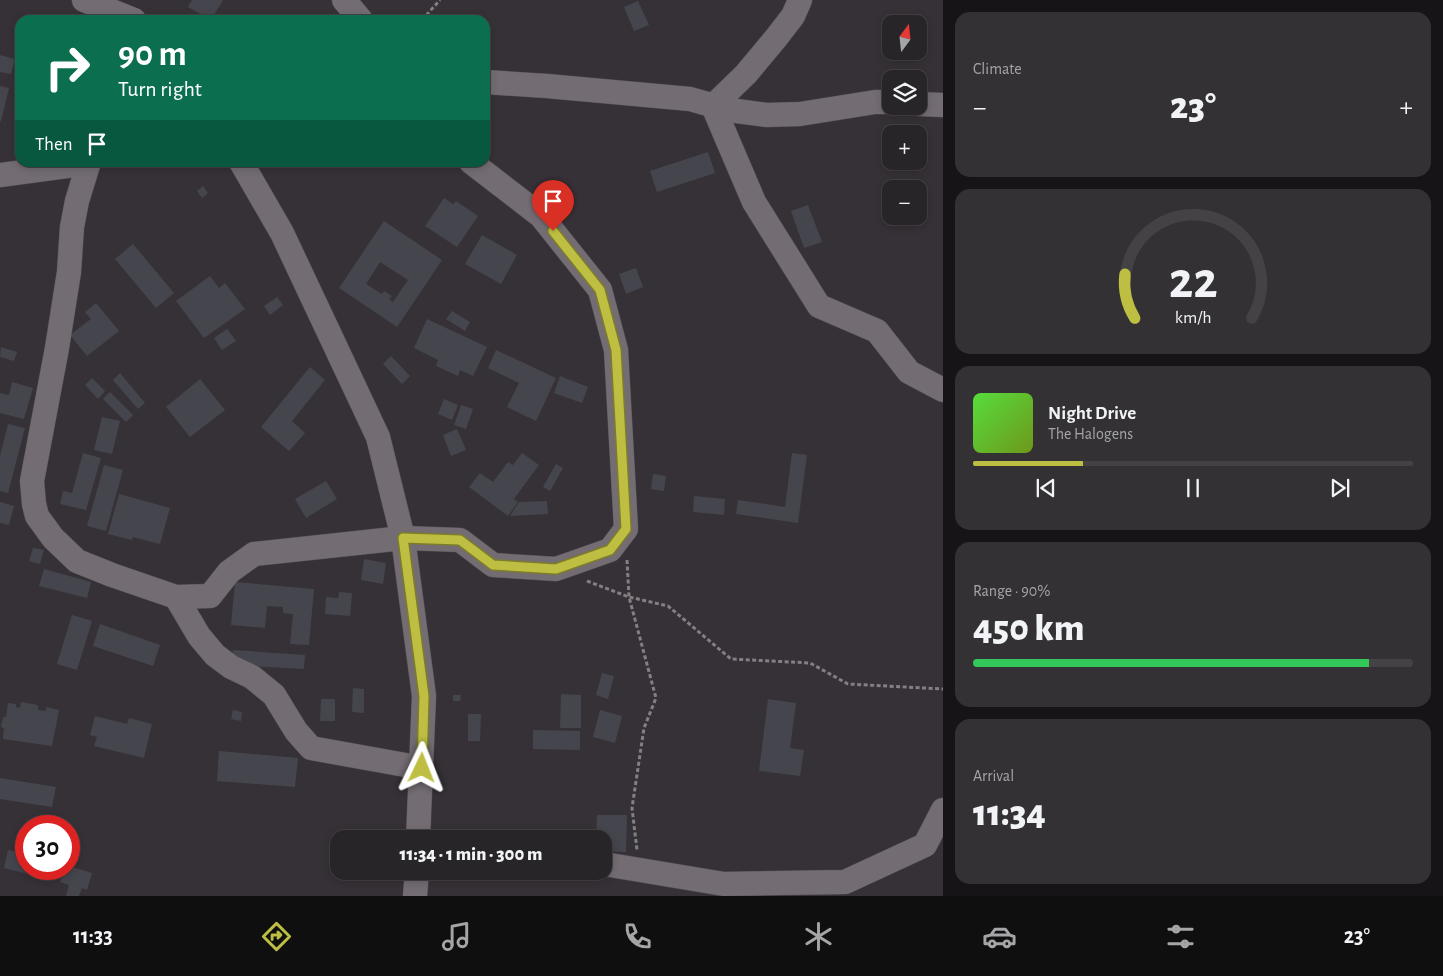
<!DOCTYPE html>
<html lang="en">
<head>
<meta charset="utf-8">
<style>
	body { margin:0; font-family:"Alegreya Sans",sans-serif; background:#343134; color:#f1f3f6; height:100vh; display:flex; flex-direction:column; font-size:19px; white-space:nowrap }
	* { box-sizing:border-box; margin:0 }
	p { font-size:16px; color:#a5a5a8 }
	.icon { flex:none; width:28px; height:28px; fill:none; stroke:currentColor; stroke-width:2; stroke-linecap:round; stroke-linejoin:round }
	.map { position:relative; flex:1; overflow:hidden }
	.sheet { display:flex; flex-direction:column; gap:12px; padding:12px; background:#161416; width:500px }
	.sheet>* { flex:none }
	.banner { position:absolute; left:15px; top:15px; width:475px; height:152px; border-radius:15px; box-shadow:0 2px 8px #0003,0 0 0 1px #444245; background:#0b6e4f; color:#fff; overflow:hidden }
	.needle { width:32px; rotate:15deg }
	.buttons { position:absolute; left:882px; top:15px; display:grid; gap:10px }
	.buttons a { display:grid; place-items:center; width:45px; height:45px; border-radius:10px; background:#282528; box-shadow:0 2px 8px #0003,0 0 0 1px #444245; font-size:25px }
	.speed { position:absolute; left:15px; top:815px; display:flex; gap:10px; font-size:25px; font-weight:700; text-align:center }
	.speed>* { display:grid; place-content:center; width:65px; height:65px; border-radius:50%; background:#282528; box-shadow:0 2px 8px #0003,0 0 0 1px #444245; line-height:1 }
	.speed .limit { border:8px solid #d22; background:#fff; color:#111 }
	.pin { position:absolute; display:grid; place-items:center; width:42px; height:42px; color:#fff; margin:-51px -21px; border-radius:50% 50% 50% 0; rotate:-45deg; box-shadow:0 0 5px #0007 }
	.pin .icon { rotate:45deg }
	.me { position:absolute; width:55px; margin:-28px; rotate:2deg; stroke-linejoin:round; filter:drop-shadow(0 0 4px #0008) }
	.turn { display:flex; align-items:center; gap:18px; height:105px; padding:0 20px; font-size:22px }
	.turn .icon { width:65px; height:65px; stroke-width:2.5 }
	.turn b { display:block; font-size:35px; line-height:42px }
	.then { display:flex; align-items:center; height:48px; padding:0 20px; background:#0003; gap:10px; font-size:19px }
	.big { font-size:38px; font-weight:800; line-height:1.1 }
	.sheet .widget { flex:1; display:flex; flex-direction:column; justify-content:center; gap:8px; min-width:0; padding:0 18px; border-radius:15px; background:#343134 }
	.sheet .dial { align-items:center; gap:0 }
	.dial svg { height:130px; overflow:visible; fill:none; stroke:#444245; stroke-width:7; stroke-linecap:round; text-anchor:middle }
	.dial text { fill:#f1f3f6; stroke:none }
	.song { display:flex; align-items:center; gap:15px }
	.cover { width:60px; height:60px; border-radius:8px; background:linear-gradient(135deg,hsl(110 70% 55%),hsl(80 70% 35%)) }
	.played { height:5px; border-radius:2px; background:linear-gradient(90deg,#bebf42 25%,#444245 25%) }
	.keys { display:flex; justify-content:space-around; direction:ltr }
	.heat { display:flex; justify-content:space-between; align-items:center; font-size:28px; direction:ltr }
	.charge { height:8px; border-radius:4px; background:linear-gradient(90deg,#34c759 90%,#444245 0) }
	.trip { position:absolute; left:330px; top:830px; width:282px; height:50px; border-radius:15px; background:#282528; box-shadow:0 2px 8px #0003,0 0 0 1px #444245; font-weight:800; line-height:50px; text-align:center }
	.tabs { display:flex; height:80px; justify-content:space-around; align-items:center; background:#100f10; color:#a5a5a8 }
	.tabs .icon { width:35px; height:35px }
	.tabs .active { color:#bebf42 }
	.tabs b { font-size:22px; color:#f1f3f6 }
	main { display:flex; flex:1; min-height:0 }
	.map>svg:first-child { display:block }
	.building { fill:#45464d; fill-rule:evenodd }
	.lines { fill:none; stroke-linecap:round; stroke-linejoin:round }
	.minor-casing { stroke:#524e52; stroke-width:25 }
	.path { stroke:#837f83; stroke-width:3; stroke-dasharray:4 2.5; stroke-linecap:butt }
	.minor { stroke:#736d73; stroke-width:24 }
	.route-casing { stroke:#7c7c2b; stroke-width:12 }
	.route { stroke:#bebf42; stroke-width:9 }
</style>
</head>
<body>
<main>
<div class="map">
<svg width="943" height="896" viewBox="0 0 943 896">
	<rect width="100%" height="100%" fill="#363136"/>
	<g class="building">
		<polygon points="192,0 223,0 211,20 188,7"/>
		<polygon points="638,1 649,25 634,31 624,7"/>
		<polygon points="43,15 53,18 52,20 41,20"/>
		<polygon points="0,55 15,59 11,74 0,72"/>
		<polygon points="0,86 9,88 1,121 0,121"/>
		<polygon points="708,152 715,173 657,192 650,171"/>
		<polygon points="203,186 208,193 202,198 197,191"/>
		<polygon points="444,198 453,204 456,201 478,216 457,247 425,226"/>
		<polygon points="808,205 822,242 804,248 791,211"/>
		<path d="M384,221L442,260L397,327L339,288ZM380,262L408,280L393,302L389,299L392,296L384,291L382,294L366,284Z"/>
		<polygon points="482,235 517,255 501,284 465,264"/>
		<polygon points="133,244 174,293 156,308 115,259"/>
		<polygon points="636,268 643,287 626,294 619,274"/>
		<polygon points="210,276 219,288 225,283 245,309 204,338 176,301"/>
		<polygon points="277,297 283,305 270,315 264,306"/>
		<polygon points="96,303 119,331 87,356 70,335 91,319 85,312"/>
		<polygon points="452,311 470,322 465,331 446,319"/>
		<polygon points="427,319 487,347 473,376 460,370 458,376 436,366 438,360 414,348"/>
		<polygon points="227,329 236,341 222,350 214,338"/>
		<polygon points="1,347 17,352 14,361 0,357"/>
		<polygon points="496,350 556,378 536,421 507,407 519,383 488,368"/>
		<polygon points="391,356 410,376 402,384 383,364"/>
		<polygon points="310,367 325,380 292,421 305,433 289,451 261,427"/>
		<polygon points="120,373 145,403 138,409 113,380"/>
		<polygon points="560,376 588,387 582,403 554,393"/>
		<polygon points="92,378 105,391 98,399 85,385"/>
		<polygon points="200,379 225,410 190,437 166,407"/>
		<polygon points="12,382 33,388 24,419 0,413 0,393 9,395"/>
		<polygon points="110,392 133,415 126,422 103,399"/>
		<polygon points="444,399 458,405 452,420 438,414"/>
		<polygon points="461,405 473,409 466,429 454,425"/>
		<polygon points="102,417 120,421 112,454 94,450"/>
		<polygon points="8,424 25,428 8,493 0,491 0,456"/>
		<polygon points="457,429 466,450 451,456 443,435"/>
		<polygon points="83,453 101,458 86,510 60,504 63,491 72,493"/>
		<polygon points="522,453 539,465 514,499 518,502 508,516 469,487 480,473 493,482 508,462 513,465"/>
		<polygon points="792,453 807,455 798,523 736,514 738,500 785,507"/>
		<polygon points="556,464 563,468 550,491 543,487"/>
		<polygon points="104,465 123,470 106,531 87,526"/>
		<polygon points="653,474 666,476 664,491 651,489"/>
		<polygon points="326,481 337,499 306,518 295,499"/>
		<polygon points="119,494 170,508 160,544 133,537 132,540 108,534"/>
		<polygon points="694,496 725,499 724,515 693,512"/>
		<polygon points="547,501 548,514 510,516 519,502"/>
		<polygon points="0,502 14,506 9,525 0,523"/>
		<polygon points="33,548 44,550 40,564 29,561"/>
		<polygon points="364,559 386,563 383,584 361,580"/>
		<polygon points="44,569 91,582 87,598 39,586"/>
		<polygon points="235,582 314,589 309,645 290,644 293,614 283,613 283,607 267,606 265,628 231,625"/>
		<polygon points="339,592 352,593 350,616 325,614 326,597 338,598"/>
		<polygon points="72,615 92,621 77,670 57,664"/>
		<polygon points="100,624 160,645 153,666 93,646"/>
		<polygon points="233,650 305,655 304,669 232,665"/>
		<polygon points="602,673 614,676 608,699 596,695"/>
		<polygon points="353,688 364,689 364,713 352,712"/>
		<polygon points="561,694 581,695 581,728 560,728"/>
		<polygon points="453,695 461,695 460,701 453,701"/>
		<polygon points="321,699 335,699 335,721 320,721"/>
		<polygon points="768,699 796,703 790,748 804,750 800,776 759,771"/>
		<polygon points="21,702 38,705 38,710 46,711 46,707 59,710 52,746 3,739 4,728 1,727 3,717 6,717 8,703 16,704 16,707 20,708"/>
		<polygon points="233,710 242,712 241,721 231,719"/>
		<polygon points="600,710 622,716 615,743 593,737"/>
		<polygon points="468,714 481,714 480,741 468,741"/>
		<polygon points="95,716 127,724 129,718 152,724 144,758 94,746 97,737 90,735"/>
		<polygon points="533,730 580,731 580,750 533,749"/>
		<polygon points="219,751 298,758 295,787 217,781"/>
		<polygon points="0,778 56,787 52,807 0,799"/>
		<polygon points="597,815 627,815 626,852 604,851 604,839 596,839"/>
		<polygon points="8,850 26,854 26,869 38,869 36,876 4,868"/>
		<polygon points="69,866 92,873 87,890 82,888 79,896 66,896 69,885 60,882 64,869 69,869"/>
	</g>
	<g class="lines">
		<g class="minor-casing">
			<g id="minor">
				<polyline points="84,0 134,20"/>
				<polyline points="344,0 361,20"/>
				<polyline points="800,0 793,16 776,38 746,74 713,106 754,202 819,306 877,331 909,372 943,390"/>
				<polyline points="485,82 547,86 690,99 729,110 767,115 800,114 875,102 891,102"/>
				<polyline points="919,104 943,105"/>
				<polyline points="89,162 77,201 72,227 69,272 57,348 32,481 34,504 37,516 53,538 77,561 112,575 176,597 199,636 215,655 231,667 252,677 274,695 296,731 311,748 422,768"/>
				<polyline points="241,162 282,233 378,437 403,538 424,696 418,839"/>
				<polyline points="0,175 89,163"/>
				<polyline points="176,597 210,596 229,572 254,554 403,538 460,540 493,565 556,569 610,550 626,529 616,350 600,290 541,216 471,162"/>
				<polyline points="604,864 724,884 845,882 925,845 943,810"/>
				<polyline points="415,896 417,871"/>
			</g>
		</g>
		<g class="path">
			<polyline points="422,20 440,0"/>
			<polyline points="627,560 629,597 656,698 644,728 632,808 637,850"/>
			<polyline points="587,581 629,597 668,606 731,659 810,663 848,684 943,689"/>
		</g>
		<use href="#minor" class="minor"/>
	</g>
	<g class="lines">
		<g class="route-casing">
			<polyline id="route" points="422,768 424,696 403,538 460,540 493,565 556,569 610,550 626,529 616,350 600,290 553,231"/>
		</g>
		<use href="#route" class="route"/>
	</g>
</svg>
<div class="buttons">
<a><svg class="needle" viewBox="-14 -14 28 28"><path d="M0-13l5 13h-10z" fill="#e53935"/><path d="M0 13l5-13h-10z" fill="#a5a5a8"/></svg></a>
<a><svg class="icon" aria-label="layers" viewBox="0 0 24 24"><path d="M12 4l9 5-9 5-9-5zM3 14l9 5 9-5"/></svg></a>
<a>+</a>
<a>−</a>
</div>
<div class="speed"><div class="limit">30</div></div>
<div class="pin" style="left:553px;top:231px;background:#d93025"><svg class="icon" aria-label="arrive" viewBox="0 0 24 24"><path d="M6 21V4h12l-3 4 3 4H6"/></svg></div>
<svg class="me" style="left:422px;top:768px" viewBox="-20 -20 40 40"><path d="M0-17L14 15 0 8-14 15z" fill="#bebf42" stroke="#fff" stroke-width="4"/></svg>
<div class="trip">11:34 · 1 min · 300 m</div>
<div class="banner">
<div class="turn"><svg class="icon" aria-label="right" viewBox="0 0 24 24"><path d="M7 20v-9h11M14 6l5 5-5 5"/></svg><div><b>90 m</b>Turn right</div></div>
<div class="then">Then<svg class="icon" aria-label="arrive" viewBox="0 0 24 24"><path d="M6 21V4h12l-3 4 3 4H6"/></svg></div>
</div>
</div>
<section class="sheet">
<div class="widget"><p>Climate</p>
<div class="heat"><a>−</a><b class="big">23°</b><a>+</a></div>
</div>
<div class="widget dial"><svg viewBox="0 0 100 80">
<path d="M14 69A42 42 0 1 1 86 69"/>
<path d="M14 69A42 42 0 0 1 8 42" stroke="#bebf42"/>
<text x="50" y="56" font-size="32" font-weight="700">22</text>
<text x="50" y="72" font-size="11">km/h</text>
</svg></div>
<div class="widget">
<div class="song"><i class="cover"></i><div><b>Night Drive</b><p>The Halogens</p></div></div>
<div class="played"></div>
<div class="keys"><svg class="icon" aria-label="previous" viewBox="0 0 24 24"><path d="M18 5L8 12l10 7zM5 5v14"/></svg><svg class="icon" aria-label="pause" viewBox="0 0 24 24"><path d="M8 5v14M16 5v14"/></svg><svg class="icon" aria-label="next" viewBox="0 0 24 24"><path d="M6 5l10 7-10 7zM19 5v14"/></svg></div>
</div>
<div class="widget"><p>Range · 90%</p><b class="big">450 km</b><div class="charge"></div></div>
<div class="widget"><p>Arrival</p><b class="big">11:34</b></div>
</section>
</main>
<nav class="tabs">
<b>11:33</b>
<svg class="icon active" aria-label="directions" viewBox="0 0 24 24"><path d="M12 3l9 9-9 9-9-9zM9 14v-3h6M13 9l2 2-2 2"/></svg>
<svg class="icon" aria-label="music" viewBox="0 0 24 24"><path d="M9 18V5l10-2v13"/><circle cx="6" cy="18" r="3"/><circle cx="16" cy="16" r="3"/></svg>
<svg class="icon" aria-label="phone" viewBox="0 0 24 24"><path d="M5 4h4l2 5-3 2q2 4 5 5l2-3 5 2v4C11 20 4 13 5 4z"/></svg>
<svg class="icon" aria-label="climate" viewBox="0 0 24 24"><path d="M12 3v18M4 7l16 10M4 17L20 7"/></svg>
<svg class="icon" aria-label="car" viewBox="0 0 24 24"><path d="M5 17H2v-5l4-1 3-4h7l3 4 3 1v5h-3M9 17h6M6 11h13"/><circle cx="7" cy="17" r="2"/><circle cx="17" cy="17" r="2"/></svg>
<svg class="icon" aria-label="filters" viewBox="0 0 24 24"><path d="M4 7h16M4 17h16"/><circle cx="9" cy="7" r="2"/><circle cx="15" cy="17" r="2"/></svg>
<b>23°</b>
</nav>
</body>
</html>
